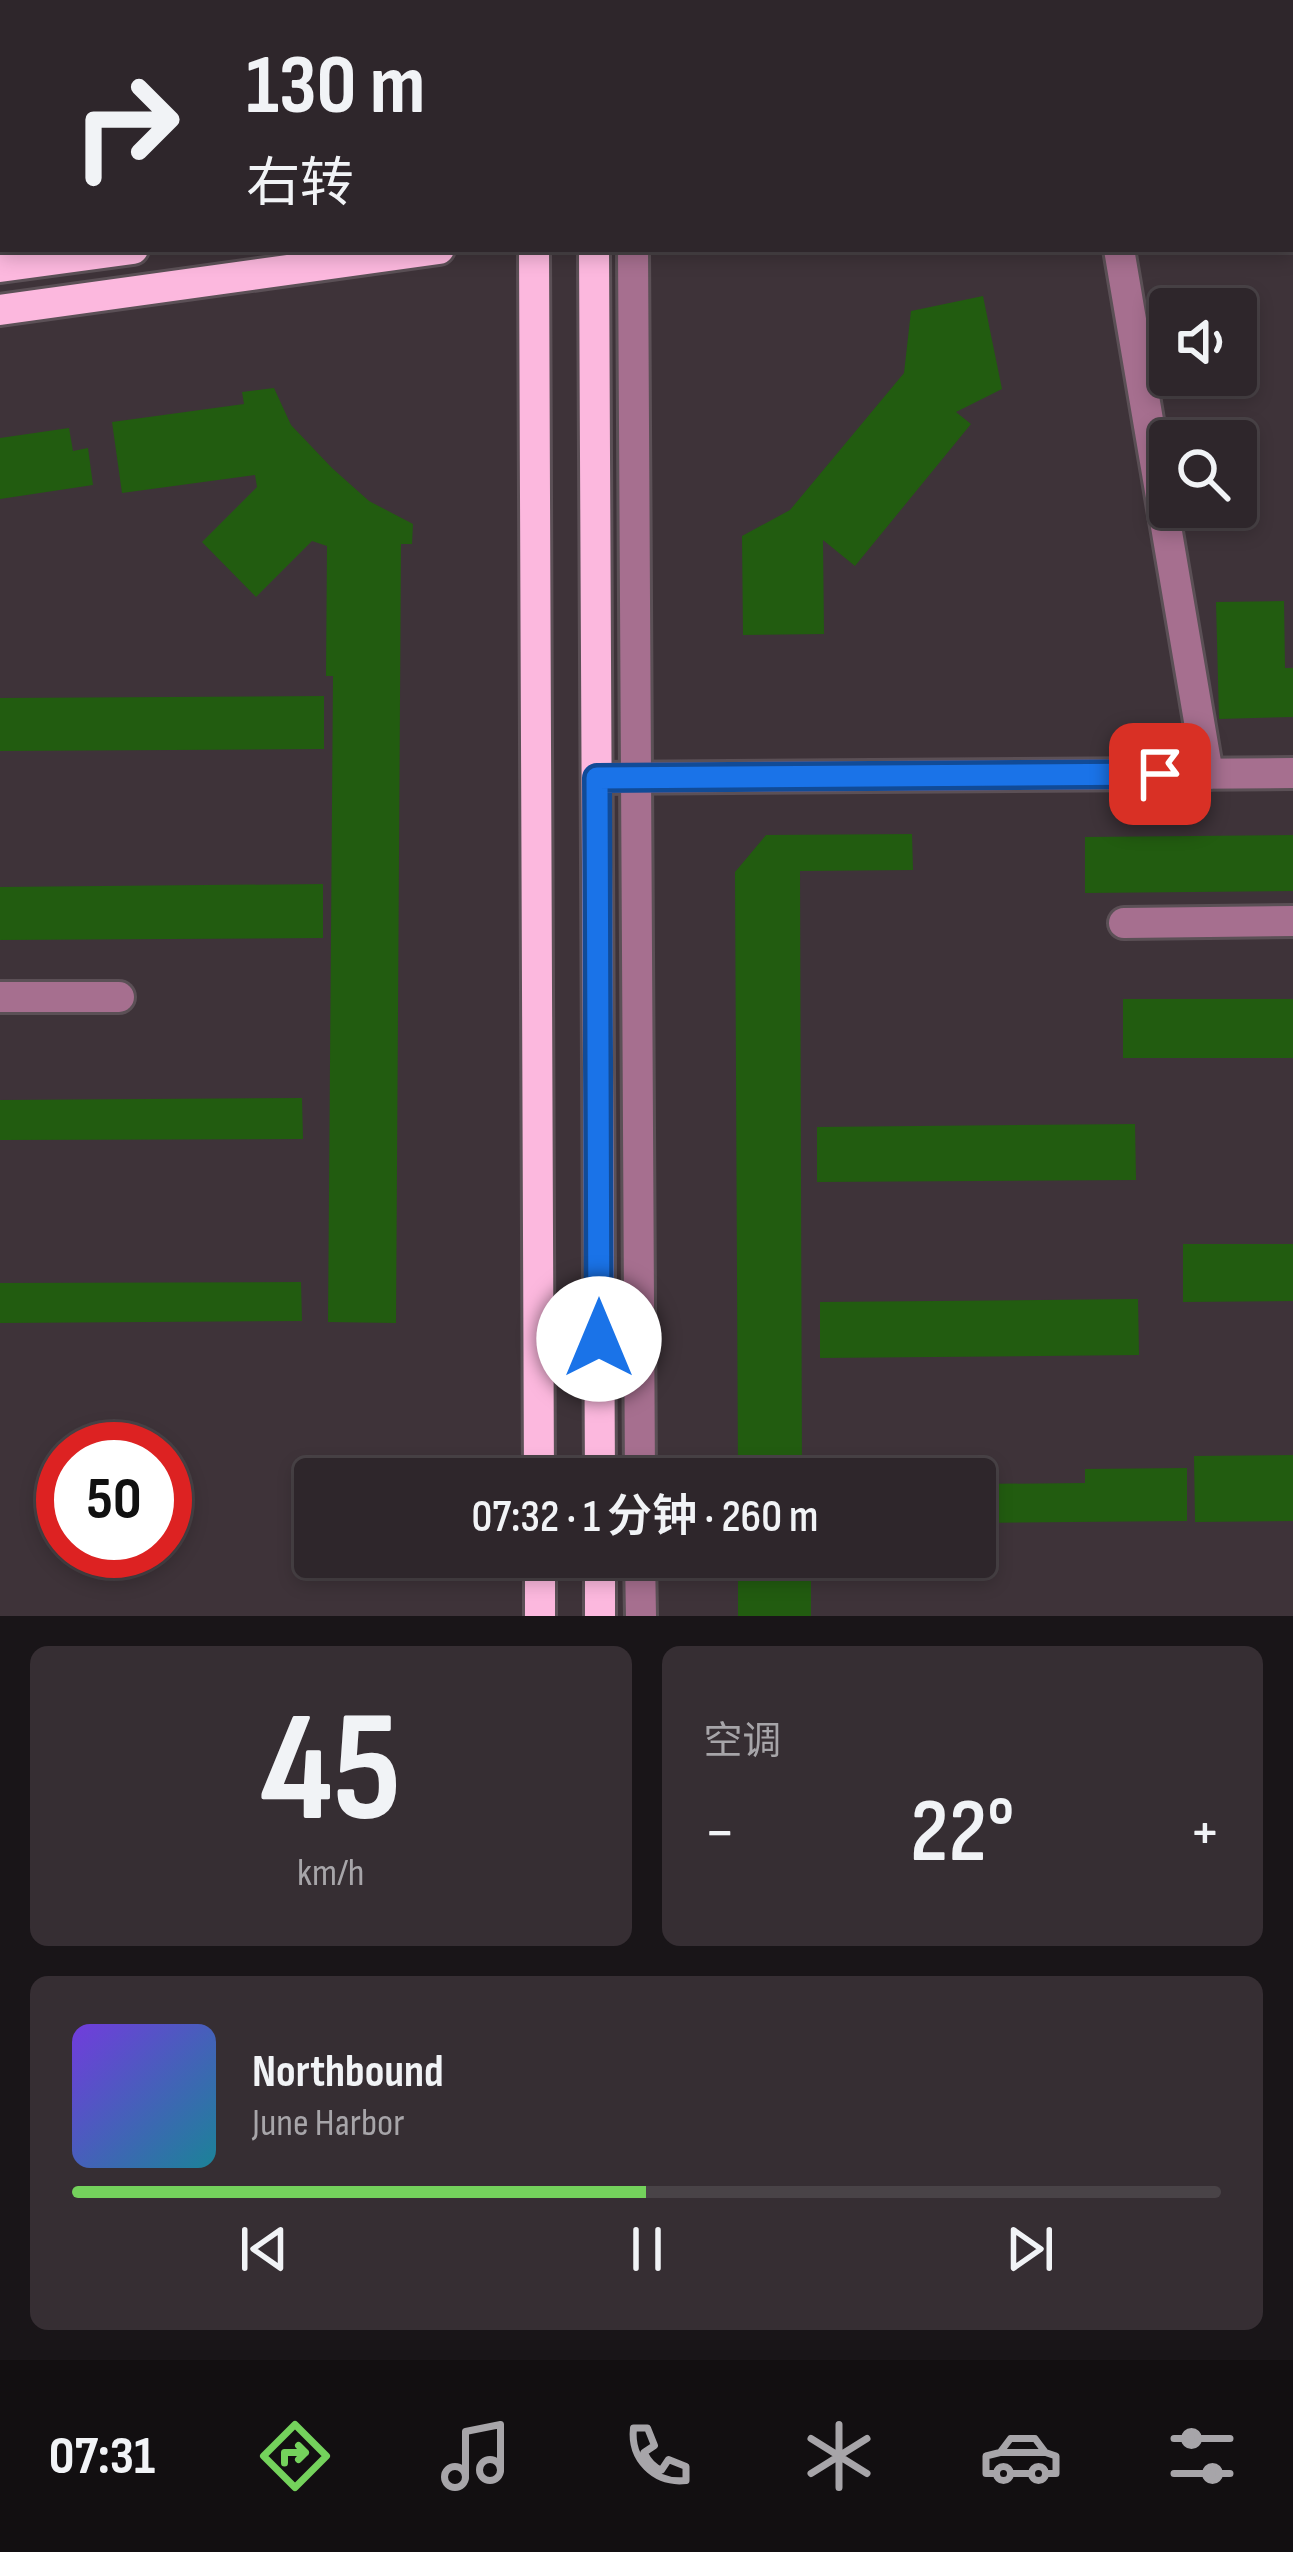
<!DOCTYPE html>
<html lang="zh">
<head>
<meta charset="utf-8">
<style>
	body { margin:0; font-family:"Sofia Sans Condensed","Noto Sans SC",sans-serif; background:#362e33; color:#f1f3f6; height:100vh; display:flex; flex-direction:column; font-size:45px; white-space:nowrap }
	* { box-sizing:border-box; margin:0 }
	p { font-size:39px; color:#a7a5a9 }
	.icon { flex:none; width:66px; height:66px; fill:none; stroke:currentColor; stroke-width:2; stroke-linecap:round; stroke-linejoin:round }
	.map { position:relative; height:1616px; overflow:hidden }
	.drawer { display:flex; flex-direction:column; gap:30px; padding:30px; background:#191518; flex:1 }
	.drawer>* { flex:none }
	.guide { position:absolute; left:0px; top:0px; width:1293px; height:252px; box-shadow:0 6px 18px #0003,0 0 0 3px #494347; background:#2e262b; color:#f1f3f6; overflow:hidden }
	.controls { position:absolute; left:1149px; top:288px; display:grid; gap:24px }
	.controls a { display:grid; place-items:center; width:108px; height:108px; border-radius:12px; background:#2e262b; box-shadow:0 6px 18px #0003,0 0 0 3px #494347; font-size:60px }
	.speed { position:absolute; left:36px; top:1422px; display:flex; gap:24px; font-size:60px; font-weight:700; text-align:center }
	.speed>* { display:grid; place-content:center; width:156px; height:156px; border-radius:50%; background:#2e262b; box-shadow:0 6px 18px #0003,0 0 0 3px #494347; line-height:1 }
	.speed .limit { border:18px solid #d22; background:#fff; color:#111 }
	.pin { position:absolute; display:grid; place-items:center; width:102px; height:102px; color:#fff; margin:-51px; border-radius:24px; box-shadow:0 6px 18px #0006 }
	.me { position:absolute; width:132px; margin:-66px; rotate:0deg; stroke-linejoin:round; filter:drop-shadow(0 0 9px #0008) }
	.turn { display:flex; align-items:center; gap:42px; height:252px; padding:0 48px; font-size:54px }
	.turn .icon { width:156px; height:156px; stroke-width:2.5 }
	.turn b { display:block; font-size:84px; line-height:102px }
	.big { font-size:90px; font-weight:600; line-height:1.1 }
	.drawer .widget { flex:1; display:flex; flex-direction:column; justify-content:center; gap:18px; min-width:0; padding:0 42px; border-radius:18px; background:#362e33 }
	.drawer .dial { align-items:center; gap:0 }
	.dial b { font-size:156px; line-height:1 }
	.song { display:flex; align-items:center; gap:36px }
	.cover { width:144px; height:144px; border-radius:18px; background:linear-gradient(135deg,hsl(260 70% 55%),hsl(190 70% 35%)) }
	.played { height:12px; border-radius:6px; background:linear-gradient(90deg,#74d25c 50%,#494347 50%) }
	.keys { display:flex; justify-content:space-around; direction:ltr }
	.heat { display:flex; justify-content:space-between; align-items:center; font-size:66px; direction:ltr }
	.drawer .tiles { flex:1; display:grid; gap:30px; grid-template-columns:1fr 1fr }
	.widget:last-child { grid-column:span 2 }
	.trip { position:absolute; left:294px; top:1458px; width:702px; height:120px; border-radius:12px; background:#2e262b; box-shadow:0 6px 18px #0003,0 0 0 3px #494347; font-weight:600; line-height:120px; text-align:center }
	.tabs { display:flex; height:192px; justify-content:space-around; align-items:center; background:#120f11; color:#a7a5a9 }
	.tabs .icon { width:84px; height:84px }
	.tabs .current { color:#74d25c }
	.tabs b { font-size:54px; color:#f1f3f6 }
	.map>svg:first-child { display:block }
	.building { fill:#225c10 }
	.lines { fill:none; stroke-linecap:round; stroke-linejoin:round }
	.minor-casing { stroke:#5b5056; stroke-width:36 }
	.major-casing { stroke:#5b5056; stroke-width:36 }
	.minor { stroke:#a66f8f; stroke-width:30 }
	.major { stroke:#fcb8de; stroke-width:30 }
	.route-casing { stroke:#114b97; stroke-width:30 }
	.route { stroke:#1a73e8; stroke-width:21 }
</style>
</head>
<body>
<div class="map">
<svg width="1293" height="1616" viewBox="0 0 1293 1616">
	<rect width="100%" height="100%" fill="#3e3339"/>
	<g class="building">
		<polygon points="983,296 1002,389 956,412 971,424 855,566 823,540 824,634 743,635 742,536 790,510 904,373 911,311"/>
		<polygon points="274,388 291,425 332,468 369,501 413,524 412,544 401,544 396,1323 328,1322 333,676 326,676 327,546 312,541 256,597 202,542 257,487 255,475 122,493 112,422 244,404 242,392"/>
		<polygon points="69,428 73,451 88,448 93,485 0,499 0,438"/>
		<polygon points="1284,601 1285,668 1293,668 1293,717 1219,719 1216,602"/>
		<polygon points="324,696 324,749 0,751 0,698"/>
		<polygon points="912,834 913,870 800,871 802,1479 738,1479 735,872 766,835"/>
		<polygon points="1293,835 1293,891 1085,893 1085,837"/>
		<polygon points="323,884 323,938 0,940 0,887"/>
		<rect x="1123" y="999" width="170" height="59"/>
		<polygon points="302,1098 303,1139 0,1140 0,1100"/>
		<polygon points="1135,1124 1136,1180 817,1182 817,1127"/>
		<polygon points="1183,1244 1293,1244 1293,1301 1183,1302"/>
		<polygon points="301,1282 302,1321 0,1323 0,1283"/>
		<polygon points="1138,1299 1139,1355 820,1358 820,1302"/>
		<polygon points="1293,1455 1293,1521 1195,1522 1194,1456"/>
		<polygon points="1187,1468 1187,1521 975,1523 975,1484 1085,1483 1085,1469"/>
		<rect x="738" y="1557" width="73" height="59"/>
	</g>
	<g class="lines">
		<g class="minor-casing">
			<g id="minor">
				<polyline points="394,0 395,3"/>
				<polyline points="1075,0 1076,3"/>
				<polyline points="633,249 640,1479"/>
				<polyline points="1119,249 1208,774"/>
				<polyline points="597,778 1293,773"/>
				<polyline points="1124,923 1293,921"/>
				<polyline points="0,997 119,997"/>
				<polyline points="640,1557 641,1616"/>
			</g>
		</g>
		<g class="major-casing">
			<g id="major">
				<polyline points="1290,54 1293,53"/>
				<polyline points="1290,99 1293,99"/>
				<polyline points="534,249 539,1479"/>
				<polyline points="594,249 600,1479"/>
				<polyline points="0,267 133,249"/>
				<polyline points="0,310 439,249"/>
				<polyline points="540,1557 540,1616"/>
				<polyline points="600,1557 600,1616"/>
			</g>
		</g>
		<use href="#minor" class="minor"/>
		<use href="#major" class="major"/>
	</g>
	<g class="lines">
		<g class="route-casing">
			<polyline id="route" points="599,1339 597,778 1160,774"/>
		</g>
		<use href="#route" class="route"/>
	</g>
</svg>
<div class="controls">
<a><svg class="icon" aria-label="sound" viewBox="0 0 24 24"><path d="M4 9h4l5-4v14l-5-4H4zM17 9q2 3 0 6"/></svg></a>
<a><svg class="icon" aria-label="search" viewBox="0 0 24 24"><circle cx="10" cy="10" r="6"/><path d="M15 15l6 6"/></svg></a>
</div>
<div class="speed"><div class="limit">50</div></div>
<div class="pin" style="left:1160px;top:774px;background:#d93025"><svg class="icon" aria-label="arrive" viewBox="0 0 24 24"><path d="M6 21V4h12l-3 4 3 4H6"/></svg></div>
<svg class="me" style="left:599px;top:1339px" viewBox="-20 -20 40 40"><circle r="19" fill="#fff"/><path d="M0-13L10 11 0 6-10 11z" fill="#1a73e8"/></svg>
<div class="trip">07:32 · 1 分钟 · 260 m</div>
<div class="guide">
<div class="turn"><svg class="icon" aria-label="right" viewBox="0 0 24 24"><path d="M7 20v-9h11M14 6l5 5-5 5"/></svg><div><b>130 m</b>右转</div></div>
</div>
</div>
<section class="drawer">
<div class="tiles">
<div class="widget dial"><b>45</b><p>km/h</p></div>
<div class="widget"><p>空调</p>
<div class="heat"><a>−</a><b class="big">22°</b><a>+</a></div>
</div>
<div class="widget">
<div class="song"><i class="cover"></i><div><b>Northbound</b><p>June Harbor</p></div></div>
<div class="played"></div>
<div class="keys"><svg class="icon" aria-label="previous" viewBox="0 0 24 24"><path d="M18 5L8 12l10 7zM5 5v14"/></svg><svg class="icon" aria-label="pause" viewBox="0 0 24 24"><path d="M8 5v14M16 5v14"/></svg><svg class="icon" aria-label="next" viewBox="0 0 24 24"><path d="M6 5l10 7-10 7zM19 5v14"/></svg></div>
</div>
</div>
</section>
<nav class="tabs">
<b>07:31</b>
<svg class="icon current" aria-label="directions" viewBox="0 0 24 24"><path d="M12 3l9 9-9 9-9-9zM9 14v-3h6M13 9l2 2-2 2"/></svg>
<svg class="icon" aria-label="music" viewBox="0 0 24 24"><path d="M9 18V5l10-2v13"/><circle cx="6" cy="18" r="3"/><circle cx="16" cy="16" r="3"/></svg>
<svg class="icon" aria-label="phone" viewBox="0 0 24 24"><path d="M5 4h4l2 5-3 2q2 4 5 5l2-3 5 2v4C11 20 4 13 5 4z"/></svg>
<svg class="icon" aria-label="climate" viewBox="0 0 24 24"><path d="M12 3v18M4 7l16 10M4 17L20 7"/></svg>
<svg class="icon" aria-label="car" viewBox="0 0 24 24"><path d="M5 17H2v-5l4-1 3-4h7l3 4 3 1v5h-3M9 17h6M6 11h13"/><circle cx="7" cy="17" r="2"/><circle cx="17" cy="17" r="2"/></svg>
<svg class="icon" aria-label="filters" viewBox="0 0 24 24"><path d="M4 7h16M4 17h16"/><circle cx="9" cy="7" r="2"/><circle cx="15" cy="17" r="2"/></svg>
</nav>
</body>
</html>
